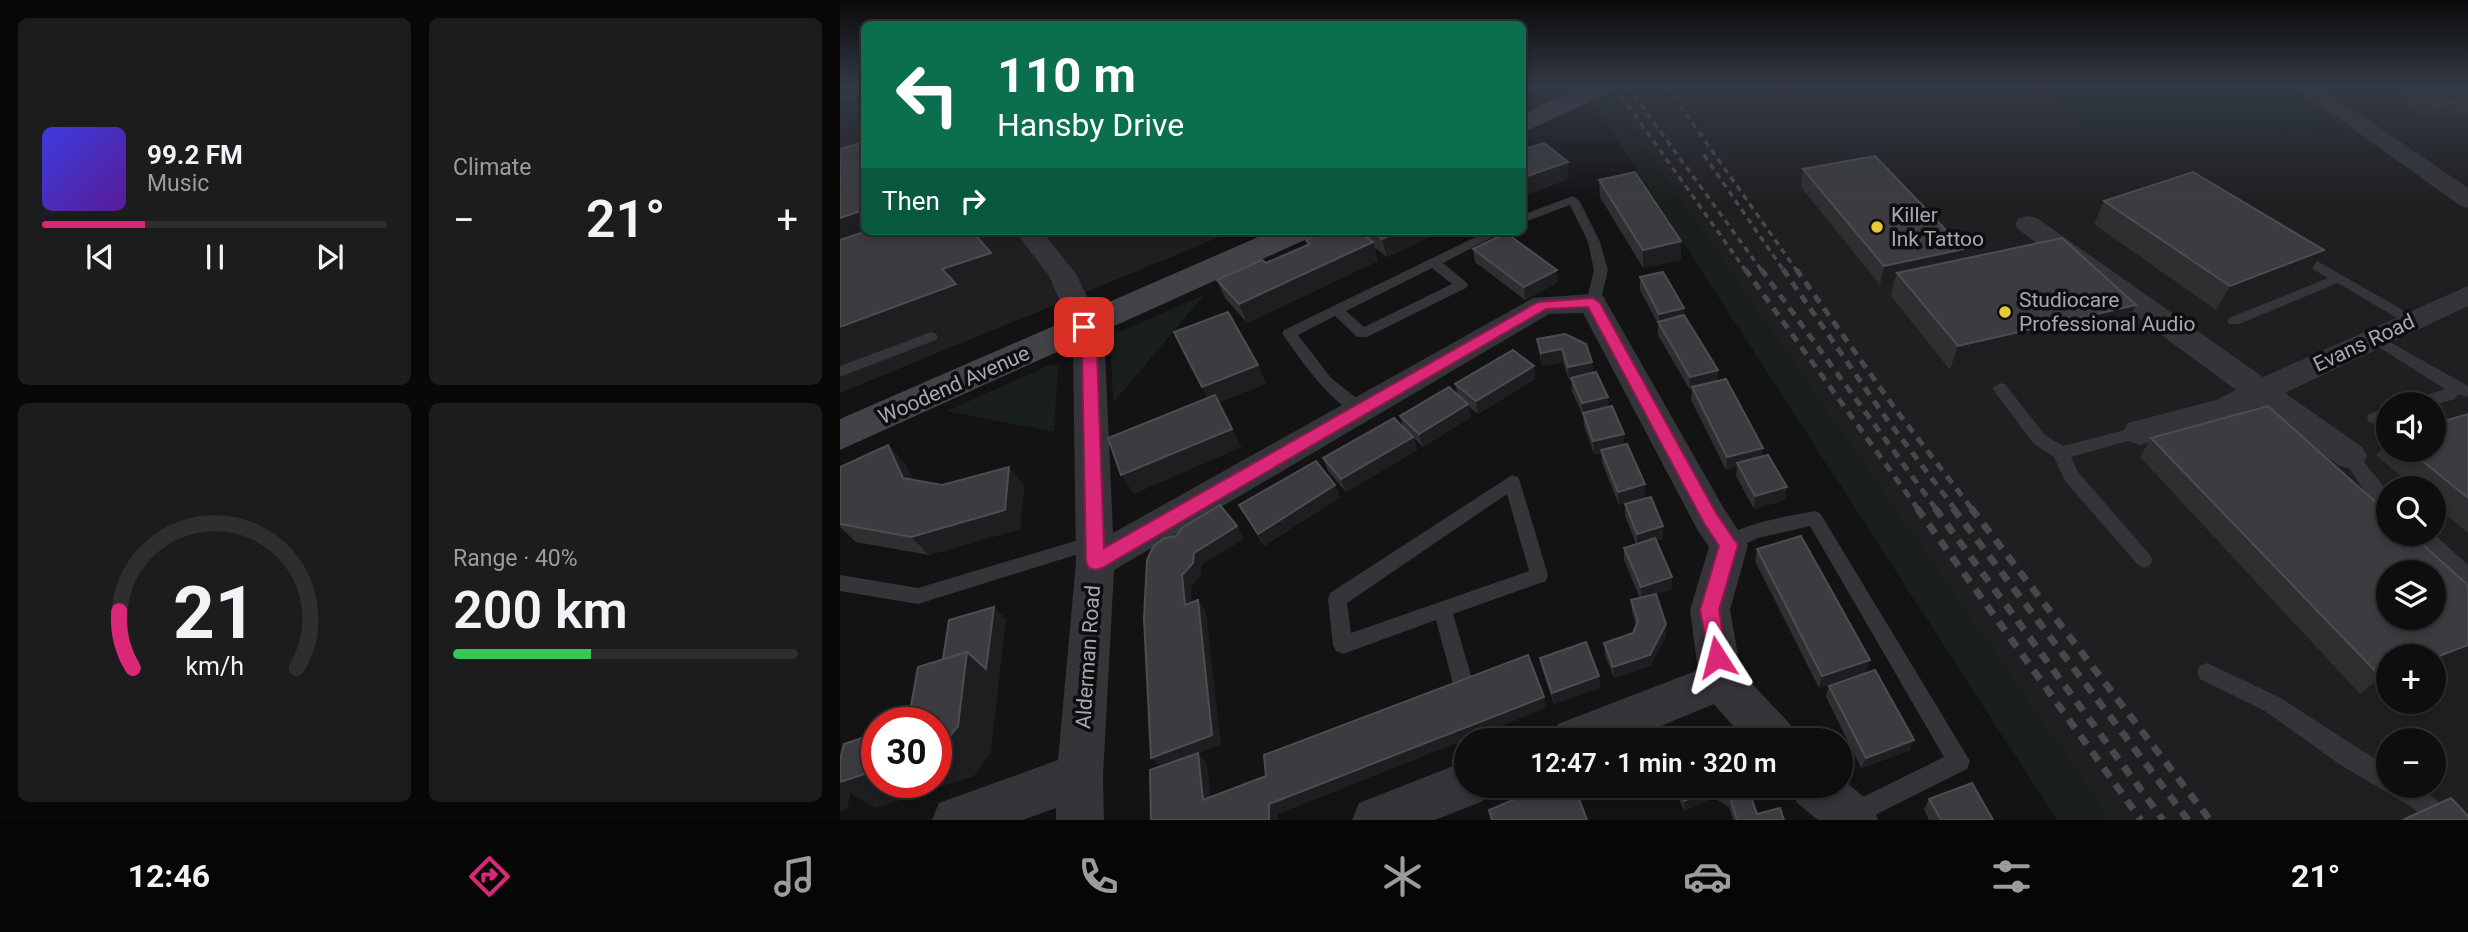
<!DOCTYPE html>
<html lang="en">
<head>
<meta charset="utf-8">
<style>
	body { margin:0; font-family:Roboto,sans-serif; background:#1c1c1d; color:#f1f3f6; height:100vh; display:flex; flex-direction:column; font-size:26px; white-space:nowrap }
	* { box-sizing:border-box; margin:0 }
	p { font-size:23px; color:#9b9c9e }
	.icon { flex:none; width:38px; height:38px; fill:none; stroke:currentColor; stroke-width:2; stroke-linecap:round; stroke-linejoin:round }
	.map { position:relative; flex:1; overflow:hidden }
	.details { display:flex; flex-direction:column; gap:18px; padding:18px; background:#080808; width:840px }
	.details>* { flex:none }
	.hud { position:absolute; left:21px; top:21px; width:665px; height:214px; border-radius:10px; box-shadow:0 4px 10px #0003,0 0 0 2px #2e2e2f; background:#0b6e4f; color:#fff; overflow:hidden }
	.fabs { position:absolute; left:1536px; top:392px; display:grid; gap:14px }
	.fabs a { display:grid; place-items:center; width:70px; height:70px; border-radius:50%; background:#0e0e0f; box-shadow:0 4px 10px #0003,0 0 0 2px #2e2e2f; font-size:35px }
	.speed { position:absolute; left:21px; top:707px; display:flex; gap:14px; font-size:35px; font-weight:700; text-align:center }
	.speed>* { display:grid; place-content:center; width:91px; height:91px; border-radius:50%; background:#0e0e0f; box-shadow:0 4px 10px #0003,0 0 0 2px #2e2e2f; line-height:1 }
	.speed .limit { border:10px solid #d22; background:#fff; color:#111 }
	.pin { position:absolute; display:grid; place-items:center; width:60px; height:60px; color:#fff; margin:-30px; border-radius:14px; box-shadow:0 4px 10px #0006 }
	.me { position:absolute; width:77px; margin:-38px; rotate:351deg; stroke-linejoin:round; filter:drop-shadow(0 0 5px #0008) }
	.turn { display:flex; align-items:center; gap:24px; height:147px; padding:0 21px; font-size:32px }
	.turn .icon { width:91px; height:91px; stroke-width:2.5 }
	.turn b { display:block; font-size:49px; line-height:60px }
	.then { display:flex; align-items:center; height:66px; padding:0 21px; background:#0003; gap:14px; font-size:26px }
	.big { font-size:52px; font-weight:600; line-height:1.1 }
	.details .widget { flex:1; display:flex; flex-direction:column; justify-content:center; gap:10px; min-width:0; padding:0 24px; border-radius:10px; background:#1c1c1d }
	.details .dial { align-items:center; gap:0 }
	.dial svg { height:182px; overflow:visible; fill:none; stroke:#2e2e2f; stroke-width:7; stroke-linecap:round; text-anchor:middle }
	.dial text { fill:#f1f3f6; stroke:none }
	.song { display:flex; align-items:center; gap:21px }
	.cover { width:84px; height:84px; border-radius:10px; background:linear-gradient(135deg,hsl(240 70% 55%),hsl(270 70% 35%)) }
	.played { height:7px; border-radius:4px; background:linear-gradient(90deg,#db2777 30%,#2e2e2f 30%) }
	.keys { display:flex; justify-content:space-around; direction:ltr }
	.heat { display:flex; justify-content:space-between; align-items:center; font-size:38px; direction:ltr }
	.charge { height:10px; border-radius:5px; background:linear-gradient(90deg,#34c759 40%,#2e2e2f 0) }
	.details .tiles { flex:1; display:grid; gap:18px; grid-template-columns:repeat(2,1fr) }
	.trip { position:absolute; left:614px; top:728px; width:399px; height:70px; border-radius:35px; background:#0e0e0f; box-shadow:0 4px 10px #0003,0 0 0 2px #2e2e2f; font-weight:600; line-height:70px; text-align:center }
	.dock { display:flex; height:112px; justify-content:space-around; align-items:center; background:#060606; color:#9b9c9e }
	.dock .icon { width:49px; height:49px }
	.dock .on { color:#db2777 }
	.dock b { font-size:32px; color:#f1f3f6 }
	main { display:flex; flex:1; min-height:0 }
	.map>svg:first-child { display:block }
	.built { fill:#1f1f21; fill-rule:evenodd }
	.green { fill:#191f1b }
	.lines { fill:none; stroke-linecap:round; stroke-linejoin:round }
	.lane { fill:#343439; fill-rule:evenodd }
	.street { fill:#343439; fill-rule:evenodd }
	.secondary { fill:#424249; fill-rule:evenodd }
	.rail-far2 { stroke:#47474e; stroke-width:3.5; stroke-dasharray:6 5; stroke-linecap:butt }
	.rail-far1 { stroke:#47474e; stroke-width:5; stroke-dasharray:9 7; stroke-linecap:butt }
	.rail { stroke:#47474e; stroke-width:7; stroke-dasharray:11 9; stroke-linecap:butt }
	.wall { fill:#2f2f32 }
	.shaded-wall { fill:#1e1e20 }
	.building { fill:#3c3c40; stroke:#4c4d52; stroke-width:2; fill-rule:evenodd }
	.route { fill:#db2777; stroke:#8e194d; stroke-width:2 }
	.poi-dot { fill:#e7c937; stroke:#0e0e0f; stroke-width:2.5 }
	.labels { text-anchor:middle; stroke-width:7; stroke-linejoin:round; paint-order:stroke }
	.poi-label { font-size:21px; fill:#a5a7b4; stroke:#0e0e0f; text-anchor:start }
	.street-label { font-size:21px; fill:#a5a7b4; stroke:#0e0e0f }
</style>
</head>
<body>
<main>
<section class="details">
<div class="tiles">
<div class="widget">
<div class="song"><i class="cover"></i><div><b>99.2 FM</b><p>Music</p></div></div>
<div class="played"></div>
<div class="keys"><svg class="icon" aria-label="previous" viewBox="0 0 24 24"><path d="M18 5L8 12l10 7zM5 5v14"/></svg><svg class="icon" aria-label="pause" viewBox="0 0 24 24"><path d="M8 5v14M16 5v14"/></svg><svg class="icon" aria-label="next" viewBox="0 0 24 24"><path d="M6 5l10 7-10 7zM19 5v14"/></svg></div>
</div>
<div class="widget"><p>Climate</p>
<div class="heat"><a>−</a><b class="big">21°</b><a>+</a></div>
</div>
<div class="widget dial"><svg viewBox="0 0 100 80">
<path d="M14 69A42 42 0 1 1 86 69"/>
<path d="M14 69A42 42 0 0 1 8 44" stroke="#db2777"/>
<text x="50" y="56" font-size="32" font-weight="700">21</text>
<text x="50" y="72" font-size="11">km/h</text>
</svg></div>
<div class="widget"><p>Range · 40%</p><b class="big">200 km</b><div class="charge"></div></div>
</div>
</section>
<div class="map">
<svg width="1628" height="820" viewBox="0 0 1628 820">
	<rect width="100%" height="100%" fill="#131314"/>
	<g class="built">
		<polygon points="0,87 24,87 24,231 394,231 0,393"/>
		<path d="M787,87H1628V820H1270L767,94ZM1549,404H1594V450H1549ZM1549,488H1594V534H1549ZM1549,572H1594V618H1549ZM1549,656H1594V702H1549ZM1549,740H1594V786H1549Z"/>
	</g>
	<g class="green">
		<polygon points="1205,87 1446,87 1506,131 1267,150"/>
		<polygon points="767,94 1270,820 1217,820 753,103"/>
		<polygon points="364,295 273,403 270,336"/>
		<polygon points="212,364 218,366 214,432 107,411"/>
	</g>
	<g class="lines">
		<g class="lane">
			<polygon points="24,88 24,94 6,99 1,96"/>
			<polygon points="733,196 739,200 760,242 768,270 760,303 753,307 746,303 754,270 748,242 730,205 682,223 682,215"/>
			<path d="M648,231H664L603,263L626,282L628,285L626,288L527,337H517L495,316L458,335L491,378L525,405L527,409L525,413C501,420 454,351 442,333L444,330ZM592,268L612,284L524,327L506,311Z"/>
			<polygon points="1456,249 1577,318 1579,321 1572,326 1567,324 1498,283 1399,324 1389,324 1387,321 1389,318 1488,278 1451,256 1451,250"/>
			<polygon points="91,332 96,334 98,337 96,340 0,377 0,366"/>
			<polygon points="1534,333 1628,386 1628,397 1618,394 1615,399 1594,405 1570,404 1572,400 1605,389 1529,341 1527,338 1529,335"/>
			<polygon points="1160,383 1165,384 1205,435 1223,446 1300,426 1306,428 1308,432 1306,436 1231,457 1238,472 1310,555 1313,560 1310,565 1304,568 1298,565 1225,481 1214,457 1193,443 1152,388"/>
			<polygon points="1549,407 1549,419 1535,424 1529,422 1527,418 1529,414"/>
			<path d="M1510,450L1516,452L1549,493V511C1529,504 1516,477 1504,460L1502,456L1504,452Z"/>
			<path d="M672,475L678,477L680,482L708,575L706,581L613,614L650,740H628L596,620L503,654L496,651L493,645L488,599L490,593ZM667,494L689,571L511,633L507,603Z"/>
			<path d="M974,511L980,513L1130,761L1127,769L1025,820H1004L1002,814L1005,806L1104,757L970,526L918,538L889,552L883,550L880,545C890,524 952,516 974,511Z"/>
			<polygon points="1573,534 1594,534 1628,565 1628,584 1621,582"/>
			<polygon points="255,535 261,537 264,542 261,547 78,604 0,591 0,575 78,588"/>
			<polygon points="1367,663 1439,697 1549,768 1549,786 1578,786 1612,812 1615,820 1587,820 1573,808 1499,764 1425,711 1360,679 1357,672 1360,665"/>
		</g>
		<g class="street">
			<polygon points="1455,87 1480,87 1628,188 1628,208 1619,205"/>
			<polygon points="1188,216 1197,218 1423,377 1628,286 1628,306 1445,393 1522,447 1527,456 1522,465 1510,469 1498,465 1418,407 1398,418 1300,445 1288,441 1283,432 1288,423 1376,400 1396,390 1179,230 1175,224 1179,218"/>
			<polygon points="175,231 202,231 236,274 255,313 265,353 273,533 693,298 753,294 763,296 883,507 908,545 890,610 901,672 950,724 956,740 905,740 874,704 787,740 712,740 718,724 858,670 850,610 869,547 857,529 743,313 709,314 274,570 263,776 264,820 216,820 216,808 182,820 92,820 99,803 218,760 236,562 233,353 225,313 209,276"/>
			<polygon points="626,761 626,786 649,786 643,801 595,820 512,820 519,803"/>
			<polygon points="1001,778 1031,803 1038,820 978,820 957,803 951,786 1001,786"/>
		</g>
		<g class="secondary">
			<polygon points="741,87 774,87 770,92 682,133 682,115"/>
			<polygon points="432,231 474,231 469,238 0,450 0,419"/>
		</g>
		<g class="rail-far2">
			<polyline points="775,87 906,271"/>
			<polyline points="788,87 922,271"/>
			<polyline points="827,87 957,271"/>
			<polyline points="864,155 944,271"/>
		</g>
		<g class="rail-far1">
			<polyline points="905,269 1078,509"/>
			<polyline points="921,269 1096,509"/>
			<polyline points="943,269 1043,414 1115,509"/>
			<polyline points="956,269 1056,410 1132,509"/>
		</g>
		<g class="rail">
			<polyline points="1077,508 1301,820"/>
			<polyline points="1095,508 1323,820"/>
			<polyline points="1113,508 1348,820"/>
			<polyline points="1131,508 1370,820"/>
		</g>
	</g>
	<g class="wall">
		<polygon points="1564,87 1628,87 1628,113 1585,117 1557,99"/>
		<polygon points="963,169 1124,249 1121,259 1284,328 1110,370 1051,296 1054,281 1040,285 961,187"/>
		<polygon points="759,180 841,241 841,260 803,268 760,197"/>
		<polygon points="1264,201 1469,273 1376,310 1254,224"/>
		<polygon points="520,231 603,231 547,257 534,247 538,261 407,323 385,298 377,280 426,263 467,245 466,240 520,232"/>
		<polygon points="633,249 718,282 685,300 635,262"/>
		<polygon points="800,277 843,315 878,370 877,381 922,456 945,500 914,509 896,476 897,467 886,470 851,400 852,390 850,390 818,335 818,324 800,290"/>
		<polygon points="697,339 752,362 753,373 768,397 768,407 784,444 805,484 805,497 779,505 762,463 761,453 754,454 744,426 743,416 732,391 731,379 729,380 723,362 702,366 699,352"/>
		<polygon points="694,366 695,379 638,414 628,406 631,417 583,447 574,438 577,450 506,492 488,471 483,458 563,427 560,416 618,395 615,384"/>
		<polygon points="1628,414 1628,533 1594,504 1594,488 1575,488 1536,455 1549,441 1549,450 1594,450"/>
		<polygon points="1311,438 1628,585 1628,654 1594,666 1594,656 1549,656 1549,683 1520,694 1300,457"/>
		<polygon points="48,445 65,464 73,480 102,485 184,485 180,529 89,555 16,542 0,527 0,467"/>
		<polygon points="500,497 424,546 399,505"/>
		<polygon points="785,504 823,526 823,539 816,541 832,589 816,594 826,624 826,636 810,666 774,678 765,655 764,643 793,633 796,626 792,612 791,600 800,598 784,560 784,548 796,544 785,516"/>
		<polygon points="917,549 1026,672 979,688 915,561"/>
		<polygon points="700,658 759,676 760,688 714,704 702,669"/>
		<polygon points="989,686 1074,740 1069,751 1021,768 986,697"/>
		<polygon points="834,786 907,786 917,814 944,820 893,820 889,807 874,798 844,811"/>
		<polygon points="1089,799 1153,820 1089,820 1084,809"/>
	</g>
	<g class="shaded-wall">
		<polygon points="728,162 729,179 682,197 682,178"/>
		<polygon points="24,210 24,231 48,231 0,248 0,218"/>
		<polygon points="559,231 603,231 547,257 542,239"/>
		<polygon points="841,241 841,260 803,268 803,250"/>
		<polygon points="533,242 538,261 407,323 399,304"/>
		<polygon points="1124,249 1118,268 1057,273 1054,281 1040,285 1044,266"/>
		<polygon points="1484,250 1469,273 1376,310 1390,286"/>
		<polygon points="151,253 166,277 122,292 133,307 9,355 0,345 0,327 102,269"/>
		<polygon points="717,270 718,282 685,300 684,287"/>
		<polygon points="1296,305 1284,328 1110,370 1118,346"/>
		<polygon points="844,308 843,321 819,324 819,314"/>
		<polygon points="722,349 723,362 702,366 701,353"/>
		<polygon points="752,362 753,375 729,380 728,367"/>
		<polygon points="418,365 426,384 371,406 362,387"/>
		<polygon points="694,366 695,379 638,414 636,401"/>
		<polygon points="878,370 877,383 852,387 852,390 850,390 850,377"/>
		<polygon points="768,397 769,410 743,413 743,416 742,403"/>
		<polygon points="628,404 631,417 583,447 579,434"/>
		<polygon points="392,429 402,447 294,494 281,475"/>
		<polygon points="784,434 784,447 754,454 753,441"/>
		<polygon points="573,437 577,450 506,492 501,479"/>
		<polygon points="48,445 65,464 80,496 63,478"/>
		<polygon points="923,448 922,461 897,463 897,467 886,470 887,457"/>
		<polygon points="169,467 184,485 180,529 89,555 71,537"/>
		<polygon points="805,484 805,497 779,505 778,492"/>
		<polygon points="495,485 500,497 424,546 418,534"/>
		<polygon points="947,487 945,500 914,509 915,496"/>
		<polygon points="397,526 404,539 361,565 361,575 351,587 353,617 345,605 342,575 354,553"/>
		<polygon points="823,526 823,539 797,546 797,534"/>
		<polygon points="832,577 832,589 801,599 801,587"/>
		<polygon points="358,600 366,612 381,745 358,754 367,764 372,810 322,768 311,758"/>
		<polygon points="154,607 166,619 151,752 134,776 36,808 10,793 8,808 0,812 0,761 37,770 37,782 96,782 96,751 127,652"/>
		<polygon points="826,624 826,636 810,666 774,678 773,667"/>
		<polygon points="1628,645 1628,654 1594,666 1594,658"/>
		<polygon points="1030,660 1026,672 979,688 982,676"/>
		<polygon points="1549,674 1549,683 1520,694 1541,677"/>
		<polygon points="759,676 760,688 714,704 712,693"/>
		<polygon points="704,697 706,708 438,814 437,820 429,820 429,804"/>
		<polygon points="1074,740 1069,751 1021,768 1026,758"/>
		<polygon points="875,788 874,798 844,811 844,801"/>
	</g>
	<g class="building">
		<polygon points="1564,87 1628,87 1628,102 1593,105"/>
		<polygon points="24,142 24,210 0,218 0,149"/>
		<polygon points="704,143 728,162 682,178 682,150"/>
		<polygon points="1035,156 1124,249 1044,266 963,169"/>
		<polygon points="795,172 841,241 803,250 759,180"/>
		<polygon points="1353,172 1484,250 1390,286 1264,201"/>
		<polygon points="27,231 132,231 151,253 102,269 116,284 0,327 0,240"/>
		<polygon points="486,231 519,231 533,242 399,304 377,280 422,260 426,263 470,244 466,240"/>
		<polygon points="532,231 559,231 542,239"/>
		<polygon points="666,233 717,270 684,287 633,249"/>
		<polygon points="1222,238 1296,305 1118,346 1057,273"/>
		<polygon points="823,272 844,308 819,314 800,277"/>
		<polygon points="388,312 418,365 362,387 334,332"/>
		<polygon points="844,315 878,370 850,377 818,322"/>
		<polygon points="725,334 746,344 752,362 728,367 722,349 701,353 697,339"/>
		<polygon points="673,350 694,366 636,401 615,384"/>
		<polygon points="756,372 768,397 742,403 731,378"/>
		<polygon points="886,379 923,448 887,457 852,387"/>
		<polygon points="609,387 628,404 579,434 560,416"/>
		<polygon points="375,395 392,429 281,475 268,438"/>
		<polygon points="772,406 784,434 753,441 743,413"/>
		<path d="M1428,406L1549,514V534H1571L1628,585V645L1594,658V656H1549V674L1541,677L1311,438ZM1549,572H1594V618H1549Z"/>
		<polygon points="1628,414 1628,498 1569,450 1594,450 1594,424"/>
		<polygon points="554,418 573,437 501,479 483,458"/>
		<polygon points="787,444 805,484 778,492 761,450"/>
		<polygon points="48,445 63,478 102,485 169,467 165,510 71,537 0,524 0,467"/>
		<polygon points="928,455 947,487 915,496 897,463"/>
		<polygon points="476,461 495,485 418,534 399,505"/>
		<polygon points="811,497 823,526 797,534 785,504"/>
		<polygon points="380,505 397,526 354,553 353,563 342,575 345,605 358,600 372,735 311,758 304,618 307,560 313,547 325,538 336,536 342,528"/>
		<polygon points="961,536 1030,660 982,676 917,549"/>
		<polygon points="815,538 832,577 801,587 784,548"/>
		<polygon points="816,594 826,624 810,655 773,667 764,643 793,633 798,621 791,600"/>
		<polygon points="154,607 146,669 127,652 103,659 109,620"/>
		<polygon points="746,642 759,676 712,693 700,658"/>
		<polygon points="127,652 118,726 99,750 96,751 96,723 62,723 69,717 78,667"/>
		<polygon points="688,655 704,697 429,804 429,820 311,820 310,770 358,753 363,800 426,776 424,755"/>
		<polygon points="1035,670 1074,740 1026,758 989,686"/>
		<polygon points="37,733 37,770 0,782 0,760 4,744"/>
		<polygon points="1132,783 1153,820 1101,820 1089,799"/>
		<polygon points="706,786 734,786 747,820 652,820 649,810"/>
		<polygon points="838,786 907,786 917,814 940,808 944,820 897,820 890,797 875,788 844,801"/>
		<polygon points="1611,798 1628,816 1628,820 1563,820"/>
	</g>
	<linearGradient id="sky" x2="0" y2="1"><stop stop-color="#0a0a0b"/><stop offset="0.43" stop-color="#333945"/><stop offset="1" stop-color="#333945" stop-opacity="0"/></linearGradient>
	<rect width="1628" height="202" fill="url(#sky)"/>
	<polygon class="route" points="753,298 760,303 876,513 898,545 879,610 887,657 884,664 877,666 870,664 860,610 879,546 864,523 748,307 706,309 262,568 256,570 249,568 246,562 242,352 237,327 239,323 244,322 251,327 257,352 264,548 698,302"/>
	<g class="poi-dot">
		<circle cx="1037" cy="227" r="7"/>
		<circle cx="1165" cy="312" r="7"/>
	</g>
	<g class="labels">
		<g class="poi-label">
			<text x="1051" y="222">Killer<tspan x="1051" dy="24">Ink Tattoo</tspan></text>
			<text x="1179" y="307">Studiocare<tspan x="1179" dy="24">Professional Audio</tspan></text>
		</g>
		<g class="street-label">
			<text transform="translate(1524 343) rotate(-25)" y="7">Evans Road</text>
			<text transform="translate(114 385) rotate(-24)" y="7">Woodend Avenue</text>
			<text transform="translate(248 657) rotate(-86)" y="7">Alderman Road</text>
		</g>
	</g>
</svg>
<div class="fabs">
<a><svg class="icon" aria-label="sound" viewBox="0 0 24 24"><path d="M4 9h4l5-4v14l-5-4H4zM17 9q2 3 0 6"/></svg></a>
<a><svg class="icon" aria-label="search" viewBox="0 0 24 24"><circle cx="10" cy="10" r="6"/><path d="M15 15l6 6"/></svg></a>
<a><svg class="icon" aria-label="layers" viewBox="0 0 24 24"><path d="M12 4l9 5-9 5-9-5zM3 14l9 5 9-5"/></svg></a>
<a>+</a>
<a>−</a>
</div>
<div class="speed"><div class="limit">30</div></div>
<div class="pin" style="left:244px;top:327px;background:#d93025"><svg class="icon" aria-label="arrive" viewBox="0 0 24 24"><path d="M6 21V4h12l-3 4 3 4H6"/></svg></div>
<svg class="me" style="left:877px;top:657px" viewBox="-20 -20 40 40"><path d="M0-17L14 15 0 8-14 15z" fill="#db2777" stroke="#fff" stroke-width="4"/></svg>
<div class="trip">12:47 · 1 min · 320 m</div>
<div class="hud">
<div class="turn"><svg class="icon" aria-label="left" viewBox="0 0 24 24"><path d="M17 20v-9H6M10 6l-5 5 5 5"/></svg><div><b>110 m</b>Hansby Drive</div></div>
<div class="then">Then<svg class="icon" aria-label="right" viewBox="0 0 24 24"><path d="M7 20v-9h11M14 6l5 5-5 5"/></svg></div>
</div>
</div>
</main>
<nav class="dock">
<b>12:46</b>
<svg class="icon on" aria-label="directions" viewBox="0 0 24 24"><path d="M12 3l9 9-9 9-9-9zM9 14v-3h6M13 9l2 2-2 2"/></svg>
<svg class="icon" aria-label="music" viewBox="0 0 24 24"><path d="M9 18V5l10-2v13"/><circle cx="6" cy="18" r="3"/><circle cx="16" cy="16" r="3"/></svg>
<svg class="icon" aria-label="phone" viewBox="0 0 24 24"><path d="M5 4h4l2 5-3 2q2 4 5 5l2-3 5 2v4C11 20 4 13 5 4z"/></svg>
<svg class="icon" aria-label="climate" viewBox="0 0 24 24"><path d="M12 3v18M4 7l16 10M4 17L20 7"/></svg>
<svg class="icon" aria-label="car" viewBox="0 0 24 24"><path d="M5 17H2v-5l4-1 3-4h7l3 4 3 1v5h-3M9 17h6M6 11h13"/><circle cx="7" cy="17" r="2"/><circle cx="17" cy="17" r="2"/></svg>
<svg class="icon" aria-label="filters" viewBox="0 0 24 24"><path d="M4 7h16M4 17h16"/><circle cx="9" cy="7" r="2"/><circle cx="15" cy="17" r="2"/></svg>
<b>21°</b>
</nav>
</body>
</html>
